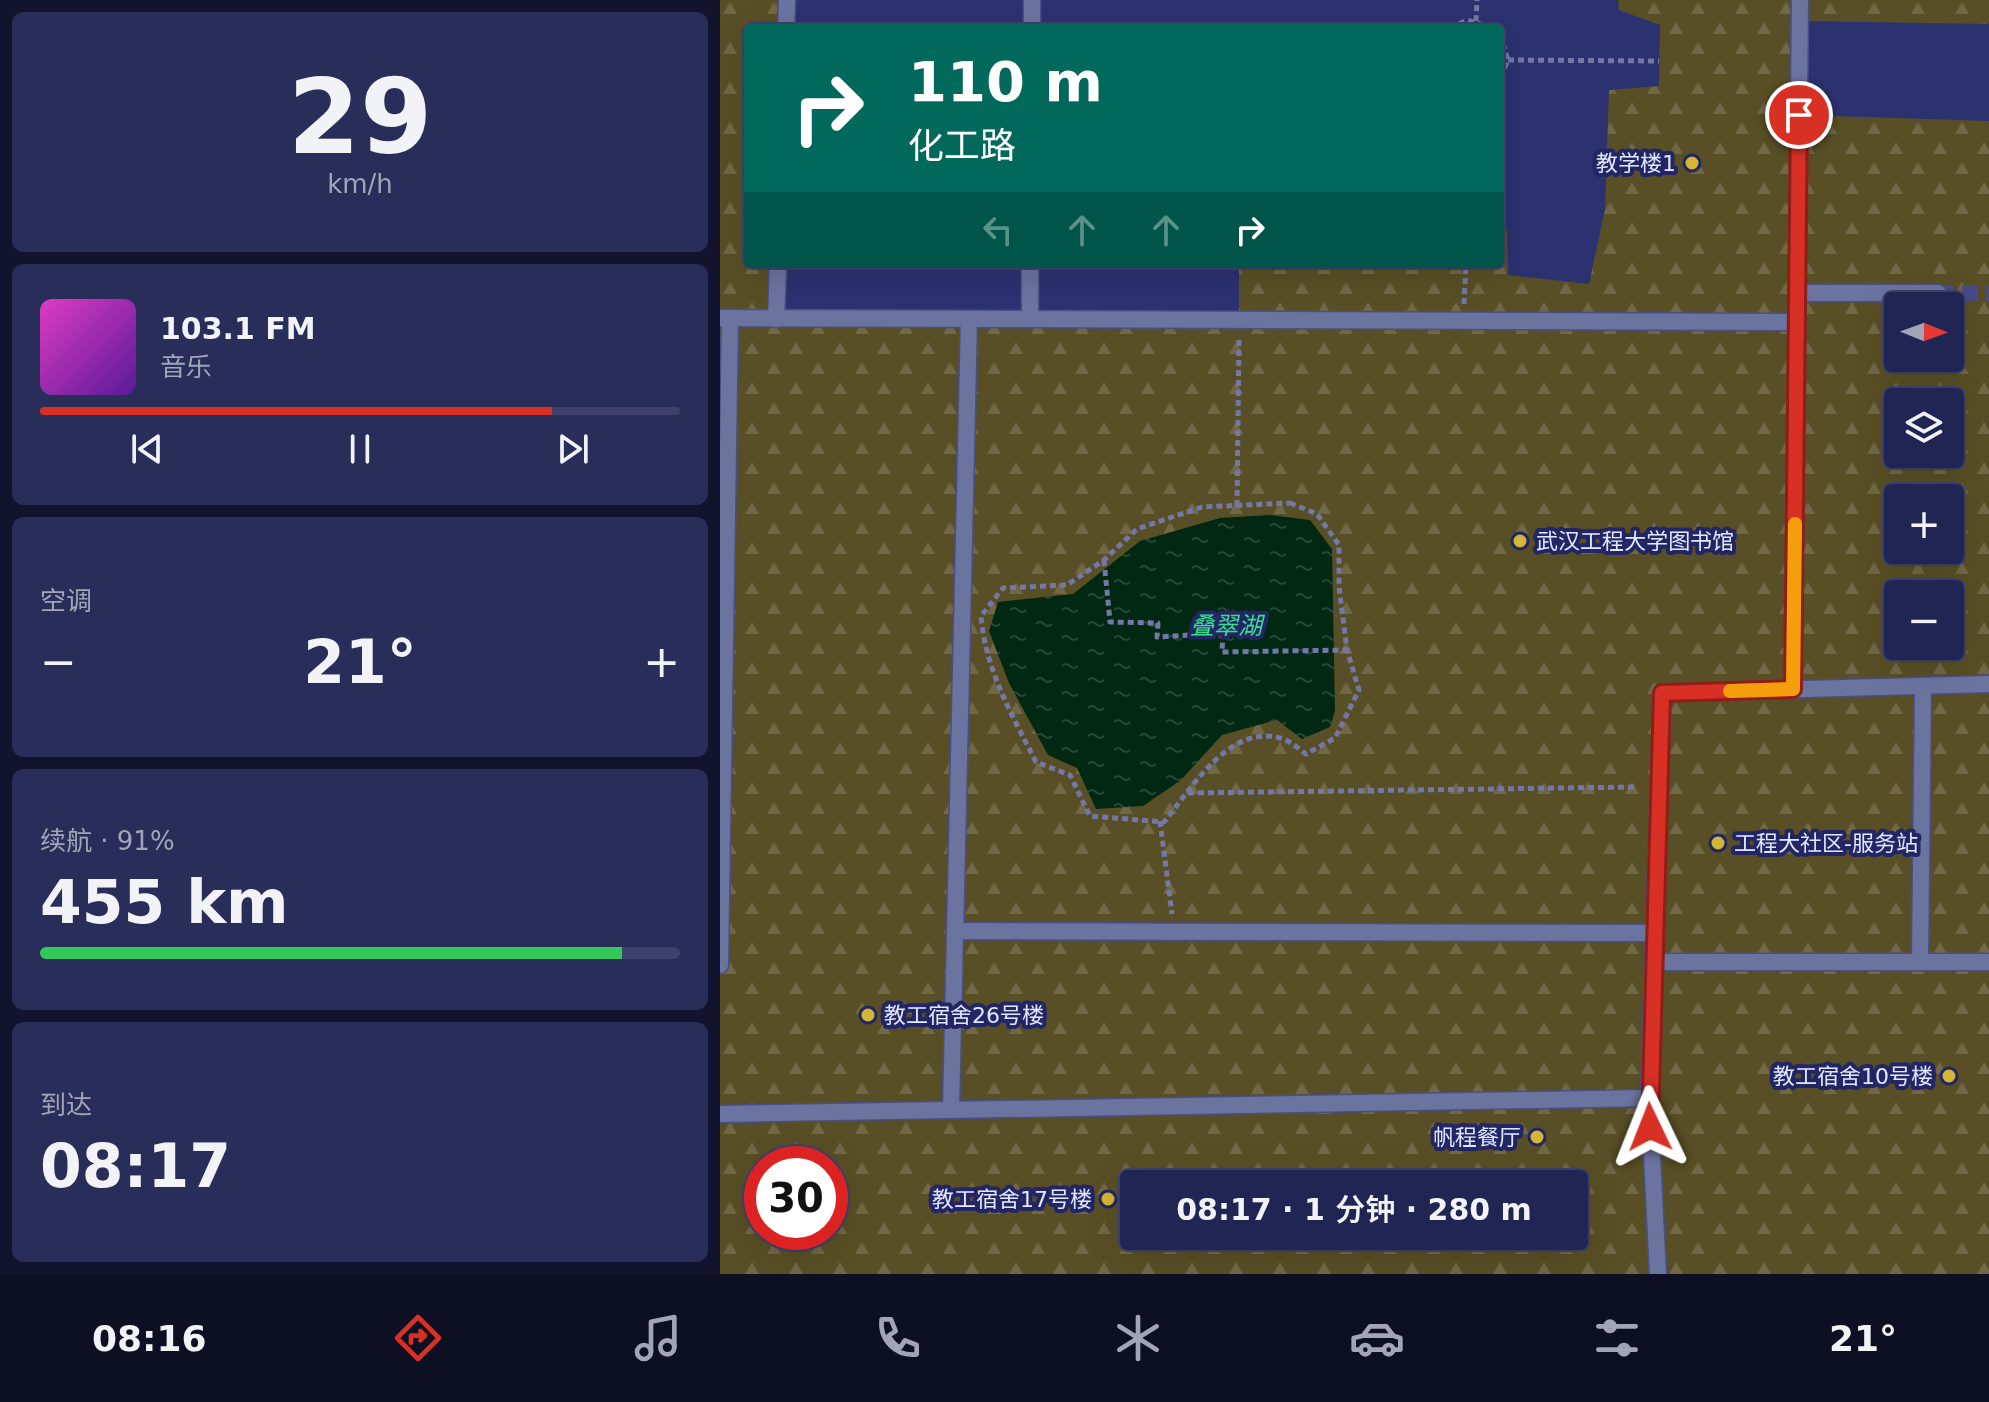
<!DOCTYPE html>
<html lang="zh">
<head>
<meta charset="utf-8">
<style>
	body { margin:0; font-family:"DejaVu Sans","Noto Sans SC",sans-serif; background:#292d5a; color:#f1f3f6; height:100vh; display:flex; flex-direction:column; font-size:30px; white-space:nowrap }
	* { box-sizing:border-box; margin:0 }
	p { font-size:26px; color:#a2a5b8 }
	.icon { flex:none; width:44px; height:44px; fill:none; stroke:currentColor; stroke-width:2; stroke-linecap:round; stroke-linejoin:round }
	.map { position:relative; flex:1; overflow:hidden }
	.details { display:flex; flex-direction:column; gap:12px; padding:12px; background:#12142e; width:720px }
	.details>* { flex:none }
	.banner { position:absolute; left:24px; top:24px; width:760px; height:244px; border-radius:8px; box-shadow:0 8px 32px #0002,0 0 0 2px #3e426b; background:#00695c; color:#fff; overflow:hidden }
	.needle { width:52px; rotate:91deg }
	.buttons { position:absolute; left:1164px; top:292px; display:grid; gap:16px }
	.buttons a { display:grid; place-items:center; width:80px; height:80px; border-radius:8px; background:#212554; box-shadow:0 8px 32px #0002,0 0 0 2px #3e426b; font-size:40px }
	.speed { position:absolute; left:24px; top:1146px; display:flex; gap:16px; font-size:40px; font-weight:700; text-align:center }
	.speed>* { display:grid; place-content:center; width:104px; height:104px; border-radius:50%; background:#212554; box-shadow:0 8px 32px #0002,0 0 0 2px #3e426b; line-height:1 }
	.speed .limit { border:12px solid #d22; background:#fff; color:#111 }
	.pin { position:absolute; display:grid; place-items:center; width:68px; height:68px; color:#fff; margin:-34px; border:4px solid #fff; border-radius:50%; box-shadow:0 2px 8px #0007 }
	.me { position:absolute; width:88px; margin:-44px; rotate:358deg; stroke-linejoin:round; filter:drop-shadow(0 0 6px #0008) }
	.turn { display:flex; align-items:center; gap:28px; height:168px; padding:0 32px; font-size:36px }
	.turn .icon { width:104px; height:104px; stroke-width:2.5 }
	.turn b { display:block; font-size:56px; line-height:68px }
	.lanes { display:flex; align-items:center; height:76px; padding:0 32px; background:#0003; justify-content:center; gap:40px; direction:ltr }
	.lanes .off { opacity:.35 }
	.big { font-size:60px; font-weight:600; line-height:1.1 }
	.details .card { flex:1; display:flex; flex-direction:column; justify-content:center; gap:12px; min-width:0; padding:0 28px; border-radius:12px; background:#292d5a }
	.details .dial { align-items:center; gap:0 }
	.dial b { font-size:104px; line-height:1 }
	.song { display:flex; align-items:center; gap:24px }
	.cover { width:96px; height:96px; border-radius:12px; background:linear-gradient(135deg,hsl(310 70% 55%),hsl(270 70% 35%)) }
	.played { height:8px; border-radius:4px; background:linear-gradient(90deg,#d93025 80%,#3e426b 80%) }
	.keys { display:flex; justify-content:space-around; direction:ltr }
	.heat { display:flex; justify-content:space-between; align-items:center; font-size:44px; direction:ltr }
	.charge { height:12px; border-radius:6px; background:linear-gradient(90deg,#34c759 91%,#3e426b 0) }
	.trip { position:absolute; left:400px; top:1170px; width:468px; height:80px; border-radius:8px; background:#212554; box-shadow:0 8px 32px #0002,0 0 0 2px #3e426b; font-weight:600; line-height:80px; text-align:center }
	.dock { display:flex; height:128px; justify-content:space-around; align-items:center; background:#0d0f22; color:#a2a5b8 }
	.dock .icon { width:56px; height:56px }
	.dock .on { color:#d93025 }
	.dock b { font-size:36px; color:#f1f3f6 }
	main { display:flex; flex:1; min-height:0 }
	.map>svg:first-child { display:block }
	.forest { fill:url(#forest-firs); fill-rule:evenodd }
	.water { fill:url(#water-ripples) }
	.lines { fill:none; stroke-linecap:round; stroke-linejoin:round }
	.minor-tunnel { stroke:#474c85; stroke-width:16; stroke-dasharray:16 8; stroke-linecap:butt }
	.minor-casing { stroke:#494e87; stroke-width:19 }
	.path { stroke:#7378a8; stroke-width:5; stroke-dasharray:6 4; stroke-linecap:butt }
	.minor { stroke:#6b739f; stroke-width:16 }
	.route-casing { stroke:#8d1f18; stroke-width:20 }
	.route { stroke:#d93025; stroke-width:14 }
	.slow { stroke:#f59e0b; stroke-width:14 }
	.poi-dot { fill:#d3b635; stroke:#232664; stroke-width:3 }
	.labels { text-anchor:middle; stroke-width:8; stroke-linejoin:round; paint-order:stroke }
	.poi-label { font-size:22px; fill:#e2e7ff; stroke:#232664; text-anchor:end }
	.water-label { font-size:24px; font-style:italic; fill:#36e18c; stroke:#232664 }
</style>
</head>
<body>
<main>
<section class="details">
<div class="card dial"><b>29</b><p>km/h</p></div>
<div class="card">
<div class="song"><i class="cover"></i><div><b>103.1 FM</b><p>音乐</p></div></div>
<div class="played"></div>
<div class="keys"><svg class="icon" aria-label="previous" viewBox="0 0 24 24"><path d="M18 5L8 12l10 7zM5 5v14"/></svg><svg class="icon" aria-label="pause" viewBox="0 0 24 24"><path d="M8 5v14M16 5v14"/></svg><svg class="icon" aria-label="next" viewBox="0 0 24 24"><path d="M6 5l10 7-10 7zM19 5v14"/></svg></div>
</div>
<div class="card"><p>空调</p>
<div class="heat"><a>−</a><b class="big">21°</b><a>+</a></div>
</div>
<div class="card"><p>续航 · 91%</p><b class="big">455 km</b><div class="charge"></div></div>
<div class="card"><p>到达</p><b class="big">08:17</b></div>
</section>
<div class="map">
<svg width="1269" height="1274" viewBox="0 0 1269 1274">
	<defs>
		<pattern id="forest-firs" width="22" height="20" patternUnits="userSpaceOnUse" patternTransform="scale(2)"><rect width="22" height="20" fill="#594f26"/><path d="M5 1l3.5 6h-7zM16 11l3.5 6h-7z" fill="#716847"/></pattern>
		<pattern id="water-ripples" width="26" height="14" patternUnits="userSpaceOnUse" patternTransform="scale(2)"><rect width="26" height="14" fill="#002813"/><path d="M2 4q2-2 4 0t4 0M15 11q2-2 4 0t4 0" fill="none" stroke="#254736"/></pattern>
	</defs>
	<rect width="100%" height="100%" fill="#2c3170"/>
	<path class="forest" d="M0,0H67L66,28H28V264H58L56,319H519V264H780V227L787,230L788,275L869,284L885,209L889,90L939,86L940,25L899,10L898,0H1269V24L1080,21V115L1269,121V1274H0ZM1178,306H1230V358H1178ZM1178,402H1230V454H1178ZM1178,498H1230V550H1178ZM1178,594H1230V646H1178ZM42,1164H110V1232H42ZM414,1184H854V1236H414Z"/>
	<polygon class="water" points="549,515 590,520 612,549 615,711 610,727 582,739 557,720 502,735 461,780 423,806 376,809 357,768 328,755 289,683 269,631 278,602 353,594 420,541 500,518"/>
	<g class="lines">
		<polyline class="minor-tunnel" points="1218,293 1269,294"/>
		<g class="minor-casing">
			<g id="minor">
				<polyline points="66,28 67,0"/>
				<polyline points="312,28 312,0"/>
				<polyline points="1077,293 1218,293"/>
				<polyline points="0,318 1077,322"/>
				<polyline points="56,319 58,264"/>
				<polyline points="310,319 310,264"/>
				<polyline points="1073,689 1080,0"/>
				<polyline points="235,931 934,933"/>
				<polyline points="933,962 1269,962"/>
				<polyline points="1200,962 1203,686"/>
				<polyline points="0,965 10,318"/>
				<polyline points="231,1110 249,319"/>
				<polyline points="0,1114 929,1098"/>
				<polyline points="938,1274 929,1098 942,693 1269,684"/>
			</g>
		</g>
		<g class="path">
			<polyline points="756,21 757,0"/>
			<polyline points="730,28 747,20 774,28"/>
			<polyline points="780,34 788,60 780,79"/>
			<polyline points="788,60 939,61"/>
			<polyline points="744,304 746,264"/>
			<path d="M570,503L597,514L619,545V587L627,650L639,690L615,738L586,754C579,749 569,740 560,738C509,724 471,789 444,822L370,816L350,775L316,762C292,715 265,669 261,616L283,588L347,585L384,560L417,529L482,507Z"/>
			<polyline points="517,506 519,339"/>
			<polyline points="384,560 390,622 438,623 437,637 503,633 502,652 627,650"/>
			<polyline points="468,793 918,787"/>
			<polyline points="440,821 452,914"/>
		</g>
		<use href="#minor" class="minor"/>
	</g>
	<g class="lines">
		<g class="route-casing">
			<polyline id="route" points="930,1127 942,693 1073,689 1079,115"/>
		</g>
		<use href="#route" class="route"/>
		<polyline class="slow" points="1010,691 1073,689 1075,524"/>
	</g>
	<g class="poi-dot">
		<circle cx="972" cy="163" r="8"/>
		<circle cx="800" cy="541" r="8"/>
		<circle cx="998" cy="843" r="8"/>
		<circle cx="148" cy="1015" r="8"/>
		<circle cx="1229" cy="1076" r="8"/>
		<circle cx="817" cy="1137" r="8"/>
		<circle cx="388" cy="1199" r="8"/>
	</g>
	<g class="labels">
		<g class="poi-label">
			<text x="956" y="171">教学楼1</text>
			<text x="816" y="549" text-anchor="start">武汉工程大学图书馆</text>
			<text x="1014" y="851" text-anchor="start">工程大社区-服务站</text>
			<text x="164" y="1023" text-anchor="start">教工宿舍26号楼</text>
			<text x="1213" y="1084">教工宿舍10号楼</text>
			<text x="801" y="1145">帆程餐厅</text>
			<text x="372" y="1207">教工宿舍17号楼</text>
		</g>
		<g class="water-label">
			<text x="506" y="634">叠翠湖</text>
		</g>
	</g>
</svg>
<div class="buttons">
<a><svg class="needle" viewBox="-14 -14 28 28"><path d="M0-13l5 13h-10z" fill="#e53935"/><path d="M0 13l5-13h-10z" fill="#a2a5b8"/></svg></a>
<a><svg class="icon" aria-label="layers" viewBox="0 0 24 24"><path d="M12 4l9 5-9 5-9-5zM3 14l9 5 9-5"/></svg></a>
<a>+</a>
<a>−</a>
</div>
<div class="speed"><div class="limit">30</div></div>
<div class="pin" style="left:1079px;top:115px;background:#d93025"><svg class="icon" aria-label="arrive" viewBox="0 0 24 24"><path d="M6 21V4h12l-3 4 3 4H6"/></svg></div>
<svg class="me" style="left:930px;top:1127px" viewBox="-20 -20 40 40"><path d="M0-17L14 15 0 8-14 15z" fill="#d93025" stroke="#fff" stroke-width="4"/></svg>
<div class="trip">08:17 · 1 分钟 · 280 m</div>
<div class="banner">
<div class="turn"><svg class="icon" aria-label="right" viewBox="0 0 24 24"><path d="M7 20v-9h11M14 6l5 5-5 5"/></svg><div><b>110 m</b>化工路</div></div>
<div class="lanes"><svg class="icon off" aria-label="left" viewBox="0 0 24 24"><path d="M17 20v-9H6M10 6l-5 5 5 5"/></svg><svg class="icon off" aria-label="ahead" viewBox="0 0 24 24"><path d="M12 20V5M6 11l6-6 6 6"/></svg><svg class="icon off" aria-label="ahead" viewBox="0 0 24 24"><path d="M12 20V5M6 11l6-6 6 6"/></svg><svg class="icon" aria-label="right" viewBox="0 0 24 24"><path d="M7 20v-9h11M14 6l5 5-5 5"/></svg></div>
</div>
</div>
</main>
<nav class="dock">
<b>08:16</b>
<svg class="icon on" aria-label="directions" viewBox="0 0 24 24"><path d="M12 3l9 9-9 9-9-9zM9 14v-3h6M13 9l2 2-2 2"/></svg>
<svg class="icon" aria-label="music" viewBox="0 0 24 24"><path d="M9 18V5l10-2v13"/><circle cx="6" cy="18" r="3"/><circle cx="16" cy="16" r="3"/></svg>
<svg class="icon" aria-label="phone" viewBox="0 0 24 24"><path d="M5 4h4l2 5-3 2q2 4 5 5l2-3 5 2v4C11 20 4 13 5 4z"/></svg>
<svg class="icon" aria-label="climate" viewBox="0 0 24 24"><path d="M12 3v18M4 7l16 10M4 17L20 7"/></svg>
<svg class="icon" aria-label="car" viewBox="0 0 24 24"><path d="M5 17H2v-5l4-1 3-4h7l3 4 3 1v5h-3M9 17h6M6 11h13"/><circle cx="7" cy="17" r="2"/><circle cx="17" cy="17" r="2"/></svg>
<svg class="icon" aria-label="filters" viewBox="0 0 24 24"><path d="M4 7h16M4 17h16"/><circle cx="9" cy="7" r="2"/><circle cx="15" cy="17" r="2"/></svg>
<b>21°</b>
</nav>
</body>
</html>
